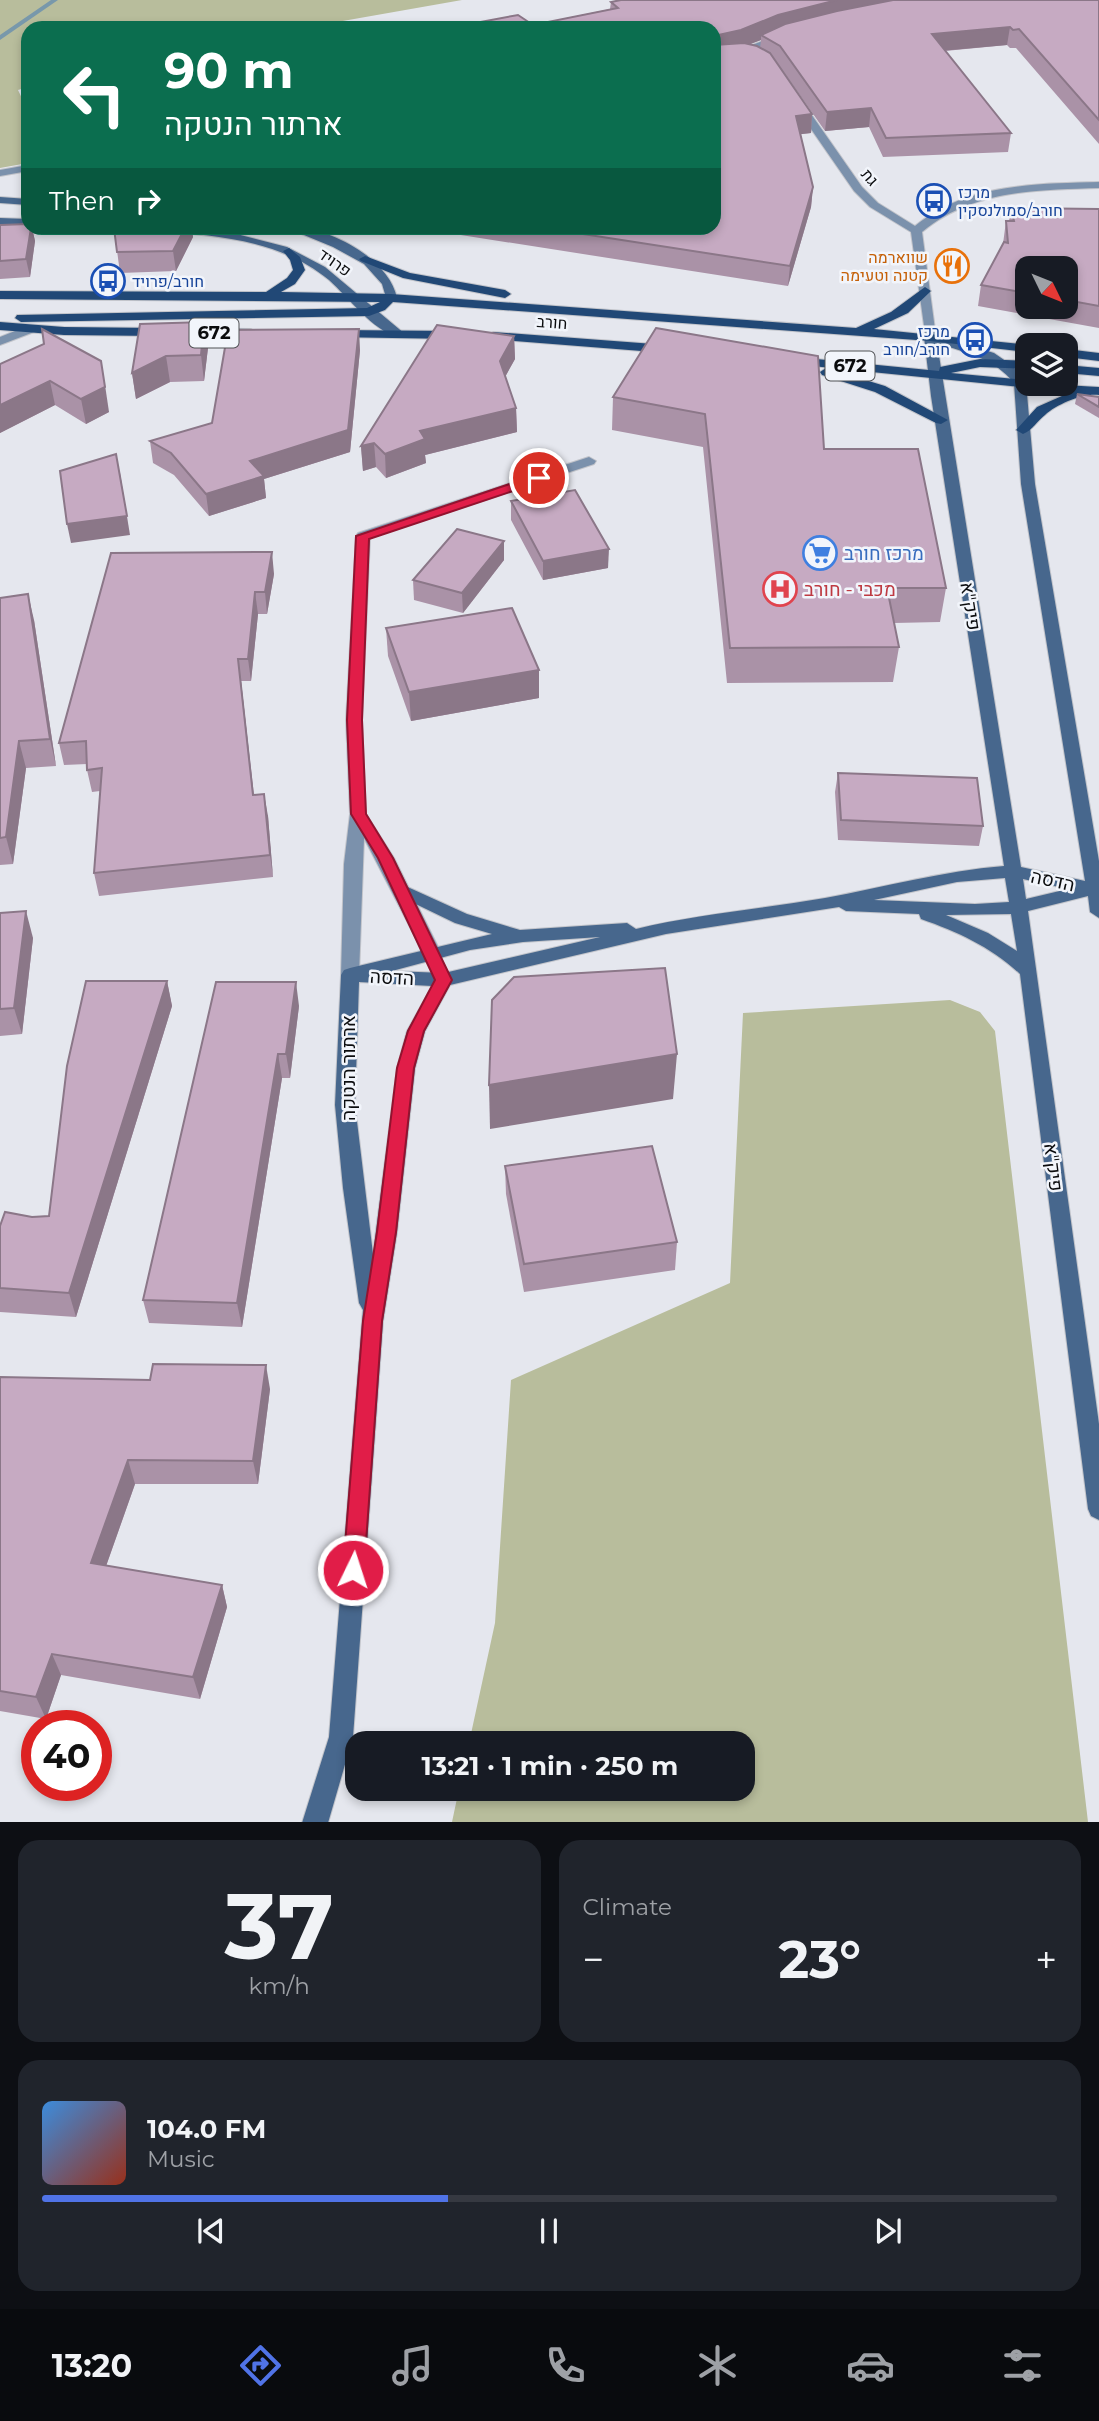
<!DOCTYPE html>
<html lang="en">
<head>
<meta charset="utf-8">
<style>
	body { margin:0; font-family:Montserrat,Heebo,sans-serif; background:#20242c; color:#f1f3f6; height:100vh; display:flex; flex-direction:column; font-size:26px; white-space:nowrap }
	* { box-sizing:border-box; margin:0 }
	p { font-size:23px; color:#9ea1a6 }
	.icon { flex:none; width:38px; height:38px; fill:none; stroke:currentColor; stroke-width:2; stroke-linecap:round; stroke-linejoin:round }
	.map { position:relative; height:1822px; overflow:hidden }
	.details { display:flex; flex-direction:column; gap:18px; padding:18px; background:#0d0f14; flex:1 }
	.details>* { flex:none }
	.guide { position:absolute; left:21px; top:21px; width:700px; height:214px; border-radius:21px; box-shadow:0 4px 10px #0003; background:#0b6e4f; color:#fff; overflow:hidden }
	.needle { width:46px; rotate:133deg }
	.fabs { position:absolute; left:1015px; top:256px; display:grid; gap:14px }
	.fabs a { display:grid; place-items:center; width:63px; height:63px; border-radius:14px; background:#171b24; box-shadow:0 4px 10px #0003; font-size:35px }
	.speed { position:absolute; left:21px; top:1710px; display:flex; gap:14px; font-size:35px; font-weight:700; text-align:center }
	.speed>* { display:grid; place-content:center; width:91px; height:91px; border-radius:50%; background:#171b24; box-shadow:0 4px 10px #0003; line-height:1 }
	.speed .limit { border:10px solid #d22; background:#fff; color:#111 }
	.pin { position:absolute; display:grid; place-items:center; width:60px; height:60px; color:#fff; margin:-30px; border:4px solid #fff; border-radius:50%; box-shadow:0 2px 7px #0007 }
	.me { position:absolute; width:77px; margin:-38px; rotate:4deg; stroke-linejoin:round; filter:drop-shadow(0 0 5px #0008) }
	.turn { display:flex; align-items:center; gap:24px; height:147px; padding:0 28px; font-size:32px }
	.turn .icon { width:91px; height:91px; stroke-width:2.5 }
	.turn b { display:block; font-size:49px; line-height:60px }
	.then { display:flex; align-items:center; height:66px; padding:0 28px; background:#0003; gap:14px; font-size:26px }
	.big { font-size:52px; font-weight:700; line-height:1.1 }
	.details .widget { flex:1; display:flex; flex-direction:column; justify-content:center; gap:10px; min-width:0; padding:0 24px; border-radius:21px; background:#20242c }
	.details .dial { align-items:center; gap:0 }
	.dial b { font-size:91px; line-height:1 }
	.song { display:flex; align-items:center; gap:21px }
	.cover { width:84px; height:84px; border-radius:10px; background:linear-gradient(135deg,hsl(210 70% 55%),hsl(10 70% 35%)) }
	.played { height:7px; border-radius:4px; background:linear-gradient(90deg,#5073e7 40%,#363941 40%) }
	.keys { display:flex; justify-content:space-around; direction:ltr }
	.heat { display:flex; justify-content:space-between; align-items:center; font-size:38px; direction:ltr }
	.details .tiles { flex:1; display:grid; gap:18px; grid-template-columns:1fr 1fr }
	.widget:last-child { grid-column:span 2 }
	.trip { position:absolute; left:345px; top:1731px; width:410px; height:70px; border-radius:21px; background:#171b24; box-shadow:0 4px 10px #0003; font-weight:700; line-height:70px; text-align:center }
	.dock { display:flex; height:112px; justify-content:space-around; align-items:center; background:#090b0e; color:#9ea1a6 }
	.dock .icon { width:49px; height:49px }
	.dock .current { color:#5073e7 }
	.dock b { font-size:32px; color:#f1f3f6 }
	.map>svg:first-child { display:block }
	.forest { fill:#b8bd9c }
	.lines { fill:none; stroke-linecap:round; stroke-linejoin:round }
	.stream { fill:#7898ab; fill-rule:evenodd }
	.street-casing { stroke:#c2c4ca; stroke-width:2 }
	.secondary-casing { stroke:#c2c4ca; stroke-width:2 }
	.primary-casing { stroke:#c2c4ca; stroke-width:2 }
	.street { fill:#7b91ac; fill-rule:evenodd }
	.secondary { fill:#47678d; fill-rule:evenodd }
	.primary { fill:#214876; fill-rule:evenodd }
	.wall { fill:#aa92a7; fill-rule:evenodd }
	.shaded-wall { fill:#8b7788 }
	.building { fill:#c6aac2; stroke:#8b7788; stroke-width:2 }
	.route { fill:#e11d48; stroke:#92132f; stroke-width:2 }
	.labels { text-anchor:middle; stroke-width:5; stroke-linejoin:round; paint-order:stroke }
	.far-street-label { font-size:16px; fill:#0b0c0e; stroke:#f2f5fb }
	.far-transit-label { font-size:16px; fill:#164399; stroke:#f2f5fb; text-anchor:start }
	.far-food-label { font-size:16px; fill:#c56008; stroke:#f2f5fb; text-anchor:end }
	.shield { fill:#f2f5fb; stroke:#505255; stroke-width:2 }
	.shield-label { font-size:18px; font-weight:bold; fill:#0b0c0e }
	.shop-label { font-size:19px; fill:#366cbe; stroke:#f2f5fb; text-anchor:start }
	.health-label { font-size:19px; fill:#be3a42; stroke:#f2f5fb; text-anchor:start }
	.street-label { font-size:19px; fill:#0b0c0e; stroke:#f2f5fb }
</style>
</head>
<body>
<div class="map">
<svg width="1099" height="1823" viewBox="0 0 1099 1823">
	<rect width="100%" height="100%" fill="#e5e7ee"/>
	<g class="forest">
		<polygon points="0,0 462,0 303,28 28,28 28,87 18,90 28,111 28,163 0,168"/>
		<polygon points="950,1000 980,1012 995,1031 1088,1822 452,1822 459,1789 742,1788 742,1743 469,1743 495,1623 511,1380 730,1283 743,1013"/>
	</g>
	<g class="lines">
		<polygon class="stream" points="51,0 58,0 0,40 0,35"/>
		<g class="street-casing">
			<g id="street">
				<path d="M783,34L786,35V39L761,47L746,56L714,62V56C739,52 759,41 783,34Z"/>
				<path d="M794,101H802L862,187L878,203L915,226C967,183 1035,184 1099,182V188C1036,190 972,190 922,232L936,337L930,341L926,340L911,232L870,207L854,191L793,103Z"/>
				<polygon points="28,165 28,171 0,176 0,170"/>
				<polygon points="30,325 36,329 34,332 0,345 0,337"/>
				<polygon points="589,457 596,461 594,464 370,538 362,720 366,814 394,858 441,953 438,958 426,958 364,838 359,975 356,980 344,980 341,975 344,864 350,814 346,720 356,536 358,533"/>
			</g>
		</g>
		<g class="secondary-casing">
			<g id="secondary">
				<polygon points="0,197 28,199 28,205 0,203"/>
				<polygon points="0,218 28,219 28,225 0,224"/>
				<path d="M150,228L221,230L287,247L325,267L405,334L399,338C371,329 350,299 329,280C280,240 216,235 156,231Z"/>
				<path d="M287,228C326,224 389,258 397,298L387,301L382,284L364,264L333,247Z"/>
				<path d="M930,333L994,353L1013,366L1026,383L1035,484L1099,861V918L1090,912L1088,896L1028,911L1099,1424V1520L1091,1516L1088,1509L1020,974C991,947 958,932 921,919L919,914L846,911L839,907L666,934L450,985L425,1031L415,1068L397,1232L383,1321L353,1737L328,1823H302L329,1737L363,1310L359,1303L343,1188L335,1105L341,975L344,970L350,968L492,934L455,923L395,894L392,890L395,886L401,884L467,914L520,930L627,923L636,929C698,914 762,909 825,898C885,887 943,871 1004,866L931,396L924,337ZM937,343C966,353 994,358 1014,383L1021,484L1085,881L1021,867ZM1005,878L1009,902L975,904L874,900L957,882ZM1023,879L1068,889L1026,899ZM1011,914L1017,951L988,933L946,915ZM600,937L444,973L392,971L470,950L523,942ZM359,982L432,986L407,1031L397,1068L373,1254L355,1105Z"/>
			</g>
		</g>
		<g class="primary-casing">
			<g id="primary">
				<polygon points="289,248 300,257 305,270 295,284 281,292 391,294 856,328 891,312 925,287 931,291 908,313 874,329 1029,345 1027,352 930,341 393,302 385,310 369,316 21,322 15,318 17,315 367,308 380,302 0,299 0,291 266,292 287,278 293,270 290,260 283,251"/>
				<polygon points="365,256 410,273 505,290 511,294 505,298 403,278 361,261 359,259"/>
				<polygon points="0,322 64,327 251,329 257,333 251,337 64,335 0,330"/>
				<polygon points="335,330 454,331 460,335 454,339 331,337 331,331"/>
				<polygon points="493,332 667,345 673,349 667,353 489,339 487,336"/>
				<polygon points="1066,349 1099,353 1099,361 1066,357"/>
				<path d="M796,357L939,371L940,367L980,359L1027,361V369L980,367L951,373L1027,380V383L1099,387V395C1083,393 1057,404 1045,415C1037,421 1033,430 1023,434L1016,430L1037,407L1071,392L792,364V358Z"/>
				<polygon points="1066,365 1099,368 1099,376 1066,373"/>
				<polygon points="826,368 885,386 948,420 941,424 936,423 875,392 822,375 820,372"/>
			</g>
		</g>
		<use href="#street" class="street"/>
		<use href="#secondary" class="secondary"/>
		<use href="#primary" class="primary"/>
	</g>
	<g class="wall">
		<path d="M1099,0V144L1016,48H1010L1007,45L945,51L1011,133L1008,152L883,157L869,127L825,131L778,64L812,114L811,133L800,134L813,187L811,207L788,286L429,230V228H714L533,25L610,9L611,2ZM761,40L760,48L750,44Z"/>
		<path d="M1011,208L1099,209V328L978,306L981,285L1003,244L1006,221H1009ZM1027,268H1066V306H1027Z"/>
		<polygon points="0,225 32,228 35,241 30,277 0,279"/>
		<polygon points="114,228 192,228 193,237 176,271 120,273"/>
		<polygon points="140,324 208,348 204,381 170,382 136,399 132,373"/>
		<polygon points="656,328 824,449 946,588 940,622 894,623 899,647 893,682 727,683 703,447 612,430 613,397"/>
		<polygon points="514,336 515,359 505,377 516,408 517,432 425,455 426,463 386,478 376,467 363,471 361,446"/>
		<polygon points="44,344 109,412 86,424 55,405 0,433 0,364"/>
		<polygon points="360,350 350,452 264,479 266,498 209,516 174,475 153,463 150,441 212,423"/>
		<polygon points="1077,394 1099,397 1099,418 1075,404"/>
		<polygon points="511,501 608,568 543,580 511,520"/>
		<polygon points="504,541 504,560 463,613 414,600 413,580"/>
		<polygon points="274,574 267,614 258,614 251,681 241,681 254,795 268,816 273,877 99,896 94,873 100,791 92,792 87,770 87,764 64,765 59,743"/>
		<polygon points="0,598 34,620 56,766 26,768 13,864 0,865"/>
		<polygon points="386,628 539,698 411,721 388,656"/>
		<polygon points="838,773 983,826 979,846 838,840 835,792"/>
		<polygon points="0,913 33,938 22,1034 0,1036"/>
		<polygon points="167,981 172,1006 76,1317 0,1312 0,1226 32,1217 49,1216"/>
		<polygon points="299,1006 290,1078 282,1078 242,1327 149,1323 143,1300"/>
		<polygon points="505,1166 677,1242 675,1270 524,1292 506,1194"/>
		<polygon points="0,1377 270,1389 258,1484 135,1484 106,1566 222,1585 227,1607 200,1699 61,1675 46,1719 0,1711"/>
	</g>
	<g class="shaded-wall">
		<polygon points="837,0 931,0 761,35 761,40 740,48 714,54 714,36 778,15"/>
		<polygon points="1010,27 1007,45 929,52 932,34"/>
		<polygon points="871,108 869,127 825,131 827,112"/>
		<polygon points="812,114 811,133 794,135 796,116"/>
		<polygon points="813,187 811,207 788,286 790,266"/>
		<polygon points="31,228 32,228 35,241 30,277 26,259"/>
		<polygon points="185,228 192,228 193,237 176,271 173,251"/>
		<polygon points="204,322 208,348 204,381 201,355"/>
		<polygon points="359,329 360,350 350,452 264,479 266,498 209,516 206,494 250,461"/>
		<polygon points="514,336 515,359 500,386 500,361"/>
		<polygon points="166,356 170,382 136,399 132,373"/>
		<polygon points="50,381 55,405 0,433 0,405"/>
		<polygon points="105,385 109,412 86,424 81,399"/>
		<polygon points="516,408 517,432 425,455 426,463 386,478 385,454 420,431"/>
		<polygon points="374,443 376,467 363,471 361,446"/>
		<polygon points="120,473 130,535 71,543 67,524"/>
		<polygon points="504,541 504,560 463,613 462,593"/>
		<polygon points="609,549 608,568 543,580 543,561"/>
		<polygon points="272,552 274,574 267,614 265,592"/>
		<polygon points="255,592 258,614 251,681 248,659"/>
		<polygon points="28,594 34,620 56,766 50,739"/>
		<polygon points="238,659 241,681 256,817 253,795"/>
		<polygon points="539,670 539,698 411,721 409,692"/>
		<polygon points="19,741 26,768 13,864 6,837"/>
		<polygon points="264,794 268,816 273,877 270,855"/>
		<polygon points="26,911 33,938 22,1034 14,1008"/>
		<polygon points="167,981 172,1006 76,1317 69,1293"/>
		<polygon points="296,982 299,1006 290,1078 286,1054"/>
		<polygon points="278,1054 282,1078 242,1327 237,1303"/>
		<polygon points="677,1054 673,1099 490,1129 489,1085"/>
		<polygon points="266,1365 270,1389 258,1484 253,1461"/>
		<polygon points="128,1460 135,1484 99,1586 91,1563"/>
		<polygon points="222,1585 227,1607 200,1699 193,1677"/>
		<polygon points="52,1654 61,1675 46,1719 36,1697"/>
	</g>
	<g class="building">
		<polygon points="621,0 837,0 778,15 741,30 714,36 714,28 448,28 518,15 533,25 618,8 611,2"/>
		<polygon points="893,0 1099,0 1099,120 1019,29 1013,30 1010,27 932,34 1011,133 886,138 871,108 827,112 780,46 761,35 785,24 837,11"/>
		<polygon points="744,43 757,46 770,53 812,114 796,116 813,187 790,266 544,228 714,228 714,45"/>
		<polygon points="1011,208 1099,209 1099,306 1066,300 1066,268 1027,268 1027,293 981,285 1004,242 1008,243 1006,221 1014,221"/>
		<polygon points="28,224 28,228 31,228 26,259 0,261 0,225"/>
		<polygon points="114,228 185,228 173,251 117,252"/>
		<polygon points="204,322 201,355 166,356 132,373 140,324"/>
		<polygon points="437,325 514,336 500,361 516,408 420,431 425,439 385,454 374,443 361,446"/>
		<polygon points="656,328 818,356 824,449 918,449 946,588 887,588 899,647 730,648 705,414 613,397"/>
		<polygon points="42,329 101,361 105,387 81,399 50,381 0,405 0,364 44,344"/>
		<polygon points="359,329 348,430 250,461 264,476 206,494 171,453 150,441 212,423 228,330"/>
		<polygon points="1077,394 1099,397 1099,407"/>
		<polygon points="116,454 127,516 67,524 60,471"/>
		<polygon points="575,490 609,549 543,561 511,501"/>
		<polygon points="457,529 504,541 462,593 413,580"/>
		<polygon points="272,552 265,592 255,592 248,659 238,659 253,795 264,794 270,855 94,873 102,768 87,770 86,741 59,743 111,553"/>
		<polygon points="28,594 50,739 19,741 6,837 0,838 0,598"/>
		<polygon points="512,608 539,670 409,692 386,628"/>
		<polygon points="838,773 977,778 983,826 841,820"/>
		<polygon points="26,911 14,1008 0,1009 0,913"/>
		<polygon points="665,968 677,1054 489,1085 492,1000 514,977"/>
		<polygon points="86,981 167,981 69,1293 0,1288 0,1226 5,1212 32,1217 49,1216 67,1066"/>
		<polygon points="216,982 296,982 286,1054 278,1054 237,1303 143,1300"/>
		<polygon points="652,1146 677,1242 524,1264 505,1166"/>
		<polygon points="153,1364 266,1365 253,1461 128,1460 91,1563 222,1585 193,1677 52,1654 36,1697 0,1691 0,1377 150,1380"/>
	</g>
	<polygon class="route" points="539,474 543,475 543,481 369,539 362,720 366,814 393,858 452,980 424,1031 414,1068 396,1232 382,1321 364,1570 361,1577 353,1580 346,1577 343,1570 363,1321 377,1232 397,1068 408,1031 435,980 378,858 351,814 347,720 356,536"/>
	<defs>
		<g id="bus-ring" transform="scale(1.75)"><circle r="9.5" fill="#f2f5fb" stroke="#1a4fb4" stroke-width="1.5"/><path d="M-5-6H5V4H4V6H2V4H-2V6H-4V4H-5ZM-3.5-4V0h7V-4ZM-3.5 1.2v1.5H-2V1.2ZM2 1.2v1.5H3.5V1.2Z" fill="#1a4fb4"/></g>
		<g id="restaurant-ring" transform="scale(1.75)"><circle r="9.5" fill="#f2f5fb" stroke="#e8710a" stroke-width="1.5"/><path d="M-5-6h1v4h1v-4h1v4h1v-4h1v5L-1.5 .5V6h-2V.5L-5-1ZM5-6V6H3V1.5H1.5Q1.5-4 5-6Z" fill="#e8710a"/></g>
		<g id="supermarket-ring" transform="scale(1.75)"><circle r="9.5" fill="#f2f5fb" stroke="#3f7fe0" stroke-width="1.5"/><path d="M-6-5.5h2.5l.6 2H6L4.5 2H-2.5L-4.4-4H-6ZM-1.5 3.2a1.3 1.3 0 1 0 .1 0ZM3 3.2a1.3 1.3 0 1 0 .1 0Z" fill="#3f7fe0"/></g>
		<g id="hospital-ring" transform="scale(1.75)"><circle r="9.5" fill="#f2f5fb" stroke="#e0444e" stroke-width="1.5"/><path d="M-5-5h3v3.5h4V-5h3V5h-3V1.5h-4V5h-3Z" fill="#e0444e"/></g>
	</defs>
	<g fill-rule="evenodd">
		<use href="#bus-ring" x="934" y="201"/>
		<use href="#restaurant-ring" x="952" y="266"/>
		<use href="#bus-ring" x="108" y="281"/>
		<use href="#bus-ring" x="975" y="340"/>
		<use href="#supermarket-ring" x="820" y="553"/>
		<use href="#hospital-ring" x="780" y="589"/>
	</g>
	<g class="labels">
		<g class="far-street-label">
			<text transform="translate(870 177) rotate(49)" y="6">גת</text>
			<text transform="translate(335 262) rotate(35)" y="6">פרויד</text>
			<text transform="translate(552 322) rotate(4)" y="6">חורב</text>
		</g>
		<g class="far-transit-label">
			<text x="958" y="198">מרכז<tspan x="958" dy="18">חורב/סמולנסקין</tspan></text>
			<text x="132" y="287">חורב/פרויד</text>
			<text x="950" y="337" text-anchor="end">מרכז<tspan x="950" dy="18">חורב/חורב</tspan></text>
		</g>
		<g class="far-food-label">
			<text x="928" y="263">שווארמה<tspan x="928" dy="18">קטנה וטעימה</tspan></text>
		</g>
		<g class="shield">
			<rect x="189.5" y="318.5" width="49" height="29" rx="5"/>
			<rect x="825.5" y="351.5" width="49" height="29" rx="5"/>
		</g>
		<g class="shield-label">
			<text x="214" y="339">672</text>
			<text x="850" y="372">672</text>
		</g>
		<g class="shop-label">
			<text x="844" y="560">מרכז חורב</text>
		</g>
		<g class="health-label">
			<text x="804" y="596">מכבי - חורב</text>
		</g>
		<g class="street-label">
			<text transform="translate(971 606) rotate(81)" y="7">פיק"א</text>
			<text transform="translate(1053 880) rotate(12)" y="7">הדסה</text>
			<text transform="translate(392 977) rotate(3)" y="7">הדסה</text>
			<text transform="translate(348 1068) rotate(-90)" y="7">ארתור הנטקה</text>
			<text transform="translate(1054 1167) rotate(83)" y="7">פיק"א</text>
		</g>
	</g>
</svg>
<div class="fabs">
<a><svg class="needle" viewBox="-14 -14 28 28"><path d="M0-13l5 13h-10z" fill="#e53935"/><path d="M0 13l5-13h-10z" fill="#9ea1a6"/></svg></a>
<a><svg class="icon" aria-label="layers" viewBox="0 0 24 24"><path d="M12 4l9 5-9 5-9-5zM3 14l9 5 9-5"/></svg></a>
</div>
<div class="speed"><div class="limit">40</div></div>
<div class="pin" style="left:539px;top:478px;background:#d93025"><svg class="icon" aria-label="arrive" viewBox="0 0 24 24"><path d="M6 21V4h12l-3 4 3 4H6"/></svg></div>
<svg class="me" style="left:353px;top:1570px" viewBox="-20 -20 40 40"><circle r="17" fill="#e11d48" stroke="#fff" stroke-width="3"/><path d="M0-11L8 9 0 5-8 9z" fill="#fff"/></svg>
<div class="trip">13:21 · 1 min · 250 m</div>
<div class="guide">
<div class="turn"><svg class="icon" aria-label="left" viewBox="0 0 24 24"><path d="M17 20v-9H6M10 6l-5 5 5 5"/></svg><div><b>90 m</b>ארתור הנטקה</div></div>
<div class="then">Then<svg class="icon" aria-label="right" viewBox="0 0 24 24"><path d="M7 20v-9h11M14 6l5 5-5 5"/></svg></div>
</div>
</div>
<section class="details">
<div class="tiles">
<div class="widget dial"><b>37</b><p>km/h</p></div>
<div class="widget"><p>Climate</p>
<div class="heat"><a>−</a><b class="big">23°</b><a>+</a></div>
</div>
<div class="widget">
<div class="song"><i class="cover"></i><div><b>104.0 FM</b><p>Music</p></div></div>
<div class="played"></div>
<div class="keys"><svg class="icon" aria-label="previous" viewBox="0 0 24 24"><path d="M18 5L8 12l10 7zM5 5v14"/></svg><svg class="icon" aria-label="pause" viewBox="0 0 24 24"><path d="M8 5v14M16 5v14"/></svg><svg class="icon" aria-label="next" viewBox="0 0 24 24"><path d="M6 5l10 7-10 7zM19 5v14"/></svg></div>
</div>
</div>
</section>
<nav class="dock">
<b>13:20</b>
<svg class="icon current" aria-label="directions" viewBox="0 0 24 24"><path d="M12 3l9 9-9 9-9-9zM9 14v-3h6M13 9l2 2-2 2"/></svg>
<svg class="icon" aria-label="music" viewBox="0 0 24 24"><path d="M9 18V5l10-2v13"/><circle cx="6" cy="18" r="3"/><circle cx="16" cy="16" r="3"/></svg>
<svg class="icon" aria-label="phone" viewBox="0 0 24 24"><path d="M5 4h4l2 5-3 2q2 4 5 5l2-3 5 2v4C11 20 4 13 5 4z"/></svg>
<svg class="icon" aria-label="climate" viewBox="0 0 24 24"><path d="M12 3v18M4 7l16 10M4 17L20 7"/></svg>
<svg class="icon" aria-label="car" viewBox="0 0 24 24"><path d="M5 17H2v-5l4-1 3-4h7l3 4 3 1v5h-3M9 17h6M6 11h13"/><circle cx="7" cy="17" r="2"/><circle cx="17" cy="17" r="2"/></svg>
<svg class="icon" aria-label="filters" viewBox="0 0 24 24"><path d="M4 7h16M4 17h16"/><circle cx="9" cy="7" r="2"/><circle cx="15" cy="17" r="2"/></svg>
</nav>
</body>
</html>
